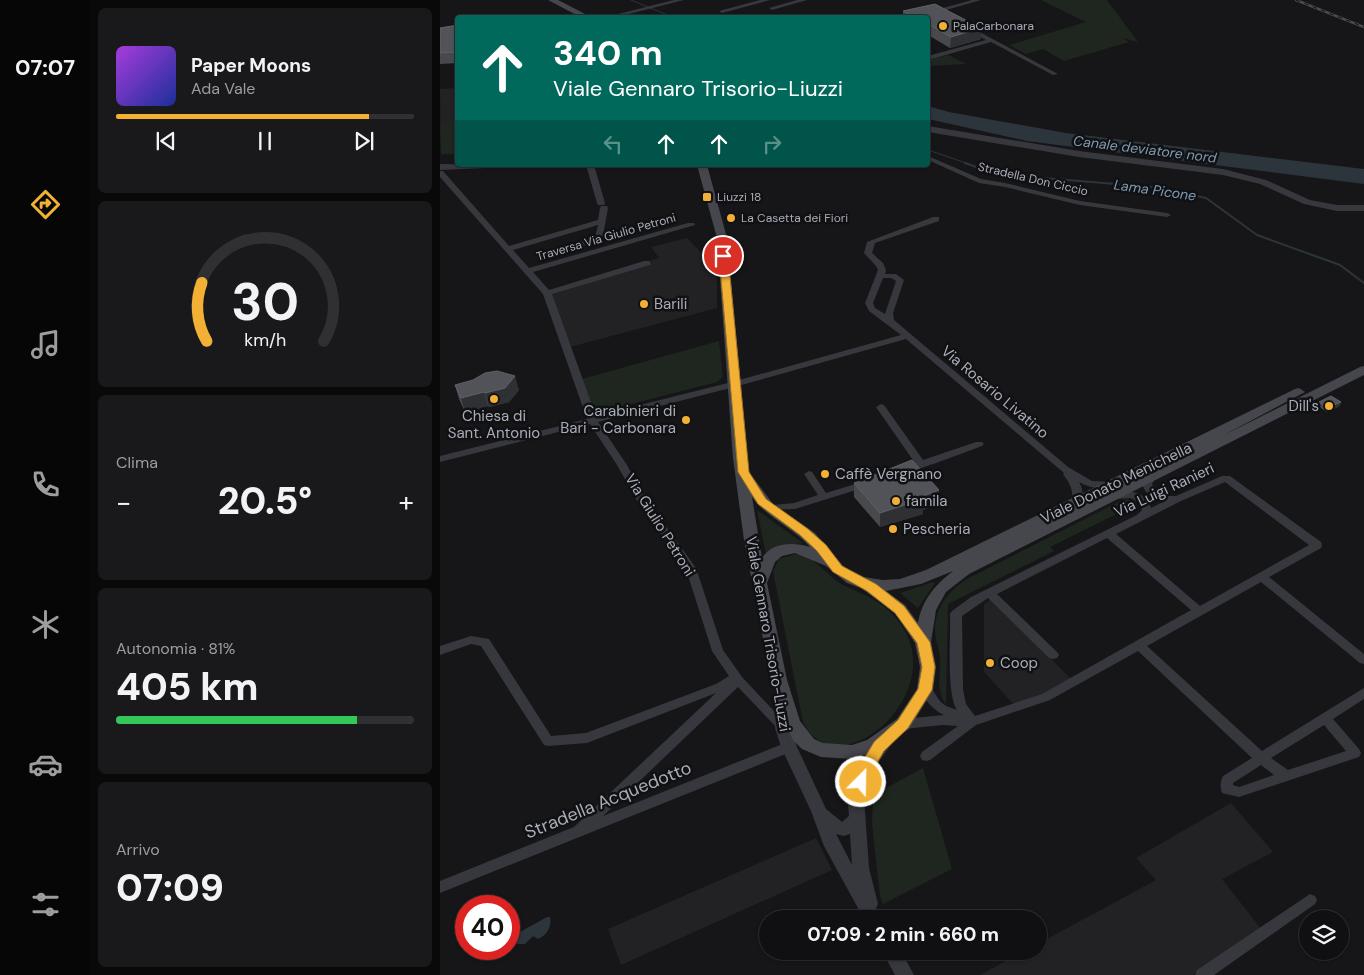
<!DOCTYPE html>
<html lang="it">
<head>
<meta charset="utf-8">
<style>
	body { margin:0; font-family:"DM Sans",sans-serif; background:#19191b; color:#f1f3f6; height:100vh; display:flex; flex-direction:column; font-size:19px; white-space:nowrap }
	* { box-sizing:border-box; margin:0 }
	p { font-size:16px; color:#9c9d9f }
	.icon { flex:none; width:28px; height:28px; fill:none; stroke:currentColor; stroke-width:2; stroke-linecap:round; stroke-linejoin:round }
	.map { position:relative; flex:1; overflow:hidden }
	.panel { display:flex; flex-direction:column; gap:8px; padding:8px; background:#09090a; width:350px }
	.panel>* { flex:none }
	.guide { position:absolute; left:15px; top:15px; width:475px; height:152px; border-radius:5px; box-shadow:0 1px 4px #0004,0 0 0 1px #303032; background:#00695c; color:#fff; overflow:hidden }
	.controls { position:absolute; left:859px; top:910px; display:grid; gap:10px }
	.controls a { display:grid; place-items:center; width:50px; height:50px; border-radius:50%; background:#101012; box-shadow:0 1px 4px #0004,0 0 0 1px #303032; font-size:25px }
	.speed { position:absolute; left:15px; top:895px; display:flex; gap:10px; font-size:25px; font-weight:700; text-align:center }
	.speed>* { display:grid; place-content:center; width:65px; height:65px; border-radius:50%; background:#101012; box-shadow:0 1px 4px #0004,0 0 0 1px #303032; line-height:1 }
	.speed .limit { border:8px solid #d22; background:#fff; color:#111 }
	.pin { position:absolute; display:grid; place-items:center; width:42px; height:42px; color:#fff; margin:-21px; border:2px solid #fff; border-radius:50%; box-shadow:0 1px 5px #0007 }
	.me { position:absolute; width:55px; margin:-28px; rotate:23deg; stroke-linejoin:round; filter:drop-shadow(0 0 4px #0008) }
	.turn { display:flex; align-items:center; gap:18px; height:105px; padding:0 15px; font-size:22px }
	.turn .icon { width:65px; height:65px; stroke-width:2.5 }
	.turn b { display:block; font-size:35px; line-height:42px }
	.lanes { display:flex; align-items:center; height:48px; padding:0 15px; background:#0003; justify-content:center; gap:25px; direction:ltr }
	.lanes .off { opacity:.35 }
	.big { font-size:38px; font-weight:800; line-height:1.1 }
	.panel .widget { flex:1; display:flex; flex-direction:column; justify-content:center; gap:8px; min-width:0; padding:0 18px; border-radius:8px; background:#19191b }
	.panel .dial { align-items:center; gap:0 }
	.dial svg { height:130px; overflow:visible; fill:none; stroke:#303032; stroke-width:7; stroke-linecap:round; text-anchor:middle }
	.dial text { fill:#f1f3f6; stroke:none }
	.song { display:flex; align-items:center; gap:15px }
	.cover { width:60px; height:60px; border-radius:8px; background:linear-gradient(135deg,hsl(280 70% 55%),hsl(230 70% 35%)) }
	.played { height:5px; border-radius:2px; background:linear-gradient(90deg,#f2b134 85%,#303032 85%) }
	.keys { display:flex; justify-content:space-around; direction:ltr }
	.heat { display:flex; justify-content:space-between; align-items:center; font-size:28px; direction:ltr }
	.charge { height:8px; border-radius:4px; background:linear-gradient(90deg,#34c759 81%,#303032 0) }
	.trip { position:absolute; left:319px; top:910px; width:288px; height:50px; border-radius:25px; background:#101012; box-shadow:0 1px 4px #0004,0 0 0 1px #303032; font-weight:800; line-height:50px; text-align:center }
	main { display:flex; flex:1; min-height:0 }
	.tab-bar { display:flex; flex-direction:column; width:90px; justify-content:space-around; align-items:center; background:#060607; color:#9c9d9f }
	.tab-bar .icon { width:35px; height:35px }
	.tab-bar .current { color:#f2b134 }
	.tab-bar b { font-size:22px; color:#f1f3f6 }
	.map>svg:first-child { display:block }
	.built { fill:#222225 }
	.green { fill:#1e261f }
	.water { fill:#2c353c }
	.lines { fill:none; stroke-linecap:round; stroke-linejoin:round }
	.stream-far1 { stroke:#2c353c; stroke-width:1 }
	.stream { stroke:#2c353c; stroke-width:2 }
	.minor { fill:#37383d; fill-rule:evenodd }
	.tertiary { fill:#37383d; fill-rule:evenodd }
	.secondary { fill:#45474d; fill-rule:evenodd }
	.rail-casing { stroke:#4a4c52; stroke-width:2.5 }
	.rail { stroke:#111113; stroke-width:1; stroke-dasharray:4.5; stroke-linecap:butt }
	.wall { fill:#47494d }
	.shaded-wall { fill:#2f3033 }
	.building { fill:#525359; stroke:#5f6168 }
	.route { fill:#f2b134; stroke:#9d7322 }
	.poi-dot { fill:#f2b134; stroke:#111113; stroke-width:2 }
	.labels { text-anchor:middle; stroke-width:5; stroke-linejoin:round; paint-order:stroke }
	.far-poi-label { font-size:12px; fill:#a8adb8; stroke:#111113; text-anchor:start }
	.far-street-label { font-size:12px; fill:#a8adb8; stroke:#111113 }
	.far-water-label { font-size:14px; font-style:italic; fill:#7f9bb3; stroke:#111113 }
	.poi-label { font-size:15px; fill:#a8adb8; stroke:#111113; text-anchor:start }
	.street-label { font-size:15px; fill:#a8adb8; stroke:#111113 }
	.near-street-label { font-size:18px; fill:#a8adb8; stroke:#111113 }
</style>
</head>
<body>
<main>
<nav class="tab-bar">
<b>07:07</b>
<svg class="icon current" aria-label="directions" viewBox="0 0 24 24"><path d="M12 3l9 9-9 9-9-9zM9 14v-3h6M13 9l2 2-2 2"/></svg>
<svg class="icon" aria-label="music" viewBox="0 0 24 24"><path d="M9 18V5l10-2v13"/><circle cx="6" cy="18" r="3"/><circle cx="16" cy="16" r="3"/></svg>
<svg class="icon" aria-label="phone" viewBox="0 0 24 24"><path d="M5 4h4l2 5-3 2q2 4 5 5l2-3 5 2v4C11 20 4 13 5 4z"/></svg>
<svg class="icon" aria-label="climate" viewBox="0 0 24 24"><path d="M12 3v18M4 7l16 10M4 17L20 7"/></svg>
<svg class="icon" aria-label="car" viewBox="0 0 24 24"><path d="M5 17H2v-5l4-1 3-4h7l3 4 3 1v5h-3M9 17h6M6 11h13"/><circle cx="7" cy="17" r="2"/><circle cx="17" cy="17" r="2"/></svg>
<svg class="icon" aria-label="filters" viewBox="0 0 24 24"><path d="M4 7h16M4 17h16"/><circle cx="9" cy="7" r="2"/><circle cx="15" cy="17" r="2"/></svg>
</nav>
<section class="panel">
<div class="widget">
<div class="song"><i class="cover"></i><div><b>Paper Moons</b><p>Ada Vale</p></div></div>
<div class="played"></div>
<div class="keys"><svg class="icon" aria-label="previous" viewBox="0 0 24 24"><path d="M18 5L8 12l10 7zM5 5v14"/></svg><svg class="icon" aria-label="pause" viewBox="0 0 24 24"><path d="M8 5v14M16 5v14"/></svg><svg class="icon" aria-label="next" viewBox="0 0 24 24"><path d="M6 5l10 7-10 7zM19 5v14"/></svg></div>
</div>
<div class="widget dial"><svg viewBox="0 0 100 80">
<path d="M14 69A42 42 0 1 1 86 69"/>
<path d="M14 69A42 42 0 0 1 11 33" stroke="#f2b134"/>
<text x="50" y="56" font-size="32" font-weight="700">30</text>
<text x="50" y="72" font-size="11">km/h</text>
</svg></div>
<div class="widget"><p>Clima</p>
<div class="heat"><a>−</a><b class="big">20.5°</b><a>+</a></div>
</div>
<div class="widget"><p>Autonomia · 81%</p><b class="big">405 km</b><div class="charge"></div></div>
<div class="widget"><p>Arrivo</p><b class="big">07:09</b></div>
</section>
<div class="map">
<svg width="924" height="975" viewBox="0 0 924 975">
	<rect width="100%" height="100%" fill="#161618"/>
	<g class="built">
		<polygon points="17,88 17,154 1,154 0,89"/>
		<polygon points="247,238 277,269 277,308 130,347 110,294 212,263 211,260 219,258 211,247"/>
		<polygon points="552,599 631,679 611,691 574,705 544,672 544,604"/>
		<polygon points="791,803 833,852 782,879 822,930 753,975 540,975 584,951 598,951 598,944 716,880 696,858"/>
		<polygon points="376,838 392,870 181,965 168,929"/>
	</g>
	<g class="green">
		<polygon points="601,0 667,0 698,42 682,38 689,42 624,61 603,49 586,54 569,45 646,22"/>
		<polygon points="508,55 526,64 488,66 488,60"/>
		<polygon points="17,122 17,149 12,149 11,153 1,154 0,124"/>
		<polygon points="279,341 283,377 277,382 160,412 151,405 142,379"/>
		<path d="M684,499L695,501L698,507L697,509L693,506L610,547L614,551L508,604L506,705C495,686 501,680 500,660C500,651 496,642 495,633C494,609 508,591 527,579Z"/>
		<polygon points="317,510 363,543 342,546 326,554"/>
		<path d="M355,554C377,556 386,577 405,586C420,593 435,598 448,610C527,681 398,795 363,722L333,571L339,559Z"/>
		<polygon points="493,582 495,583 478,608 460,593"/>
		<polygon points="483,768 512,869 443,904 440,897 432,823 433,795"/>
	</g>
	<g class="water">
		<polygon points="488,106 509,112 626,133 924,169 924,184 587,141 488,119"/>
		<path d="M107,917H110C112,927 107,935 98,939L93,936L85,944H77L75,939L78,933Z"/>
	</g>
	<g class="lines">
		<g class="stream-far1">
			<polyline points="191,0 235,18"/>
			<polyline points="488,150 529,164"/>
		</g>
		<polyline class="stream" points="525,163 556,174 712,187 766,198 817,235 900,265 924,283"/>
		<g class="minor">
			<polygon points="234,0 244,0 173,18 162,18"/>
			<polygon points="320,0 330,0 282,13 279,11"/>
			<polygon points="357,0 367,0 332,10 329,8"/>
			<polygon points="532,0 541,0 478,18 467,18"/>
			<polygon points="528,28 532,28 618,74 613,75 551,42 488,60 488,56 546,40 528,30"/>
			<polygon points="488,156 541,179 565,183 640,201 727,213 731,215 727,217 640,205 565,187 539,183 488,160"/>
			<polygon points="146,165 154,165 165,203 164,205 158,205 157,203"/>
			<path d="M0,171H3L69,246L158,220L160,208L161,206H167L168,208L162,241L115,252L111,250L112,248L155,238L158,225L73,250L89,268L248,223H254L255,225L93,272L109,290L204,261H210L211,263L210,265L112,294L156,416L292,382L461,335L429,311L425,303L438,270L436,266L424,253L427,242L493,217H499V221L435,243L432,253L443,263L446,270L445,274H456L464,280L453,313L454,320L628,467L652,481L671,482L676,485C667,493 648,487 639,482C644,490 643,497 639,505H631L630,503C635,491 630,484 623,474L624,473L466,339L298,386L158,422L187,465L204,496L256,568L283,650L302,677L349,727L347,730L343,732L339,730L298,687L163,816L345,743L349,742L353,743L355,747L353,751L0,893V881L134,827L276,693L147,743L108,746L104,745L41,646L31,644L0,655V646L31,636L49,639L111,736L146,733L276,684L289,676L272,651L246,569L196,499L177,465L150,424L0,462V456L147,419L103,294L0,177ZM443,278H451L456,281L445,314L435,308L433,303Z"/>
			<path d="M441,404L444,405L483,460L536,442H542L544,444L542,446C528,451 471,474 462,472L460,470L462,468L475,463L436,407Z"/>
			<polygon points="369,471 372,472 386,493 425,481 430,484 429,486 355,509 324,510 323,508 324,506 354,503 378,495 364,474"/>
			<path d="M712,473L717,476L712,484C716,495 725,496 736,496L782,476H790L881,542L882,545L881,548L829,577L924,654V664L920,663L821,582L707,646L822,751L924,688V699L893,719L919,749L921,753L919,757L799,797L782,793C780,787 780,782 783,776L812,758L698,651L610,700L536,725L490,760L486,761L482,760L480,756L482,752L518,726L503,725L463,729L459,727L457,724L459,721L463,719L504,715C493,710 486,701 479,690L481,687C493,683 495,697 502,703C506,707 513,708 517,710C506,693 511,637 510,614L512,611L531,597L697,515L702,510L700,503L691,498L675,499L670,496L671,494C687,490 706,490 711,508L723,502C713,499 706,495 702,484L709,474ZM785,482L869,545L760,606L676,534L741,501ZM667,538L751,610L602,694L535,716L526,704L523,689L522,616L548,598L609,658L613,659L617,658L619,655L617,652L557,594ZM884,725L906,751L848,770L831,758ZM821,765L834,775L799,787L793,785V783Z"/>
			<polygon points="870,894 875,896 877,900 875,904 774,975 755,975 757,970"/>
		</g>
		<g class="tertiary">
			<polygon points="488,126 639,151 783,169 826,180 870,200 897,205 924,205 924,211 897,211 864,204 820,184 783,175 639,157 488,132"/>
			<polygon points="0,164 51,165 47,168 0,170"/>
			<path d="M341,693L346,695L348,699L351,728L357,747L386,809L402,822L409,816C409,810 407,803 408,797C411,780 433,728 452,735L455,739L433,770L424,797L429,868L438,904L436,908L442,919H424L384,846L371,811L341,747L335,728L334,699L336,695ZM396,834L404,836L410,834L412,865Z"/>
			<polygon points="442,951 461,951 474,975 455,975"/>
		</g>
		<g class="secondary">
			<polygon points="108,0 118,0 153,18 142,18"/>
			<path d="M257,165H267L287,238L309,472L333,504L375,533L403,566L417,576L443,580L460,579L486,570L855,389L859,388L865,392L782,436L920,367L924,366V375L529,574L506,592L496,610L491,642L496,667L493,690L469,729L439,750L412,759L381,757L362,749L353,740L344,722L331,680L304,540L293,458L277,238ZM312,497C328,519 353,527 370,547C354,542 332,542 322,558ZM355,553L386,566L407,583L421,588L455,613L475,643L480,667L477,689L457,719L427,740L412,745L383,743L374,739L360,721L347,680L327,583L335,562L342,556ZM513,571C495,585 482,600 478,623L465,605L446,591L481,584Z"/>
		</g>
		<g class="rail-casing">
			<polyline id="rail" points="856,0 924,27"/>
		</g>
		<use href="#rail" class="rail"/>
	</g>
	<g class="wall">
		<polygon points="463,11 541,28 541,39 510,48 488,35 488,18 463,18"/>
		<polygon points="18,25 18,63 0,64 0,28"/>
		<polygon points="15,385 79,390 69,402 49,407 48,406 25,412 19,399"/>
		<polygon points="879,402 900,406 887,412 878,406"/>
		<polygon points="414,483 499,504 483,510 483,514 440,527 414,497"/>
	</g>
	<g class="shaded-wall">
		<polygon points="541,28 541,39 510,48 511,37"/>
		<polygon points="75,376 79,390 69,402 49,407 45,393"/>
		<polygon points="44,392 48,406 25,412 21,398"/>
		<polygon points="901,402 900,406 887,412 888,408"/>
		<polygon points="499,490 499,504 483,510 483,514 440,527 440,513"/>
	</g>
	<g class="building">
		<polygon points="495,4 541,28 511,37 488,24 488,18 475,18 463,11"/>
		<polygon points="18,25 18,52 0,53 0,28"/>
		<polygon points="57,371 75,376 65,388 45,393 44,392 21,398 15,385 33,380 45,373"/>
		<polygon points="891,396 901,402 888,408 879,402"/>
		<polygon points="472,460 499,490 481,497 483,499 440,513 414,483"/>
	</g>
	<polygon class="route" points="283,253 288,256 309,472 326,499 368,529 386,545 402,566 436,584 464,606 490,642 495,667 492,690 468,728 444,751 433,770 426,787 421,789 416,787 414,782 421,764 434,742 458,720 478,689 482,667 477,643 455,613 427,591 393,572 377,551 360,535 318,504 298,472 279,256"/>
	<g class="poi-dot">
		<circle cx="503" cy="26" r="5"/>
		<rect x="262" y="192" width="10" height="10" rx="2.5"/>
		<circle cx="291" cy="218" r="5"/>
		<circle cx="204" cy="304" r="5"/>
		<circle cx="54" cy="399" r="5"/>
		<circle cx="889" cy="406" r="5"/>
		<circle cx="246" cy="420" r="5"/>
		<circle cx="385" cy="474" r="5"/>
		<circle cx="456" cy="501" r="5"/>
		<circle cx="453" cy="529" r="5"/>
		<circle cx="550" cy="663" r="5"/>
	</g>
	<g class="labels">
		<g class="far-poi-label">
			<text x="513" y="30">PalaCarbonara</text>
			<text x="277" y="201">Liuzzi 18</text>
			<text x="301" y="222">La Casetta dei Fiori</text>
		</g>
		<g class="far-street-label">
			<text transform="translate(593 179) rotate(13)" y="4">Stradella Don Ciccio</text>
			<text transform="translate(166 237) rotate(-16)" y="4">Traversa Via Giulio Petroni</text>
		</g>
		<g class="far-water-label">
			<text transform="translate(705 149) rotate(7)" y="5">Canale deviatore nord</text>
			<text transform="translate(715 190) rotate(8)" y="5">Lama Picone</text>
		</g>
		<g class="poi-label">
			<text x="214" y="309">Barili</text>
			<text x="879" y="411" text-anchor="end">Dill's</text>
			<text x="236" y="416" text-anchor="end">Carabinieri di<tspan x="236" dy="17">Bari - Carbonara</tspan></text>
			<text x="54" y="421" text-anchor="middle">Chiesa di<tspan x="54" dy="17">Sant. Antonio</tspan></text>
			<text x="395" y="479">Caffè Vergnano</text>
			<text x="466" y="506">famila</text>
			<text x="463" y="534">Pescheria</text>
			<text x="560" y="668">Coop</text>
		</g>
		<g class="street-label">
			<text transform="translate(555 392) rotate(40)" y="5">Via Rosario Livatino</text>
			<text transform="translate(676 483) rotate(-26)" y="5">Viale Donato Menichella</text>
			<text transform="translate(724 490) rotate(-25)" y="5">Via Luigi Ranieri</text>
			<text transform="translate(220 525) rotate(58)" y="5">Via Giulio Petroni</text>
			<text transform="translate(328 634) rotate(80)" y="5">Viale Gennaro Trisorio-Liuzzi</text>
		</g>
		<g class="near-street-label">
			<text transform="translate(168 800) rotate(-22)" y="6">Stradella Acquedotto</text>
		</g>
	</g>
</svg>
<div class="controls">
<a><svg class="icon" aria-label="layers" viewBox="0 0 24 24"><path d="M12 4l9 5-9 5-9-5zM3 14l9 5 9-5"/></svg></a>
</div>
<div class="speed"><div class="limit">40</div></div>
<div class="pin" style="left:283px;top:256px;background:#d93025"><svg class="icon" aria-label="arrive" viewBox="0 0 24 24"><path d="M6 21V4h12l-3 4 3 4H6"/></svg></div>
<svg class="me" style="left:421px;top:782px" viewBox="-20 -20 40 40"><circle r="17" fill="#f2b134" stroke="#fff" stroke-width="3"/><path d="M0-11L8 9 0 5-8 9z" fill="#fff"/></svg>
<div class="trip">07:09 · 2 min · 660 m</div>
<div class="guide">
<div class="turn"><svg class="icon" aria-label="ahead" viewBox="0 0 24 24"><path d="M12 20V5M6 11l6-6 6 6"/></svg><div><b>340 m</b>Viale Gennaro Trisorio-Liuzzi</div></div>
<div class="lanes"><svg class="icon off" aria-label="left" viewBox="0 0 24 24"><path d="M17 20v-9H6M10 6l-5 5 5 5"/></svg><svg class="icon" aria-label="ahead" viewBox="0 0 24 24"><path d="M12 20V5M6 11l6-6 6 6"/></svg><svg class="icon" aria-label="ahead" viewBox="0 0 24 24"><path d="M12 20V5M6 11l6-6 6 6"/></svg><svg class="icon off" aria-label="right" viewBox="0 0 24 24"><path d="M7 20v-9h11M14 6l5 5-5 5"/></svg></div>
</div>
</div>
</main>
</body>
</html>
